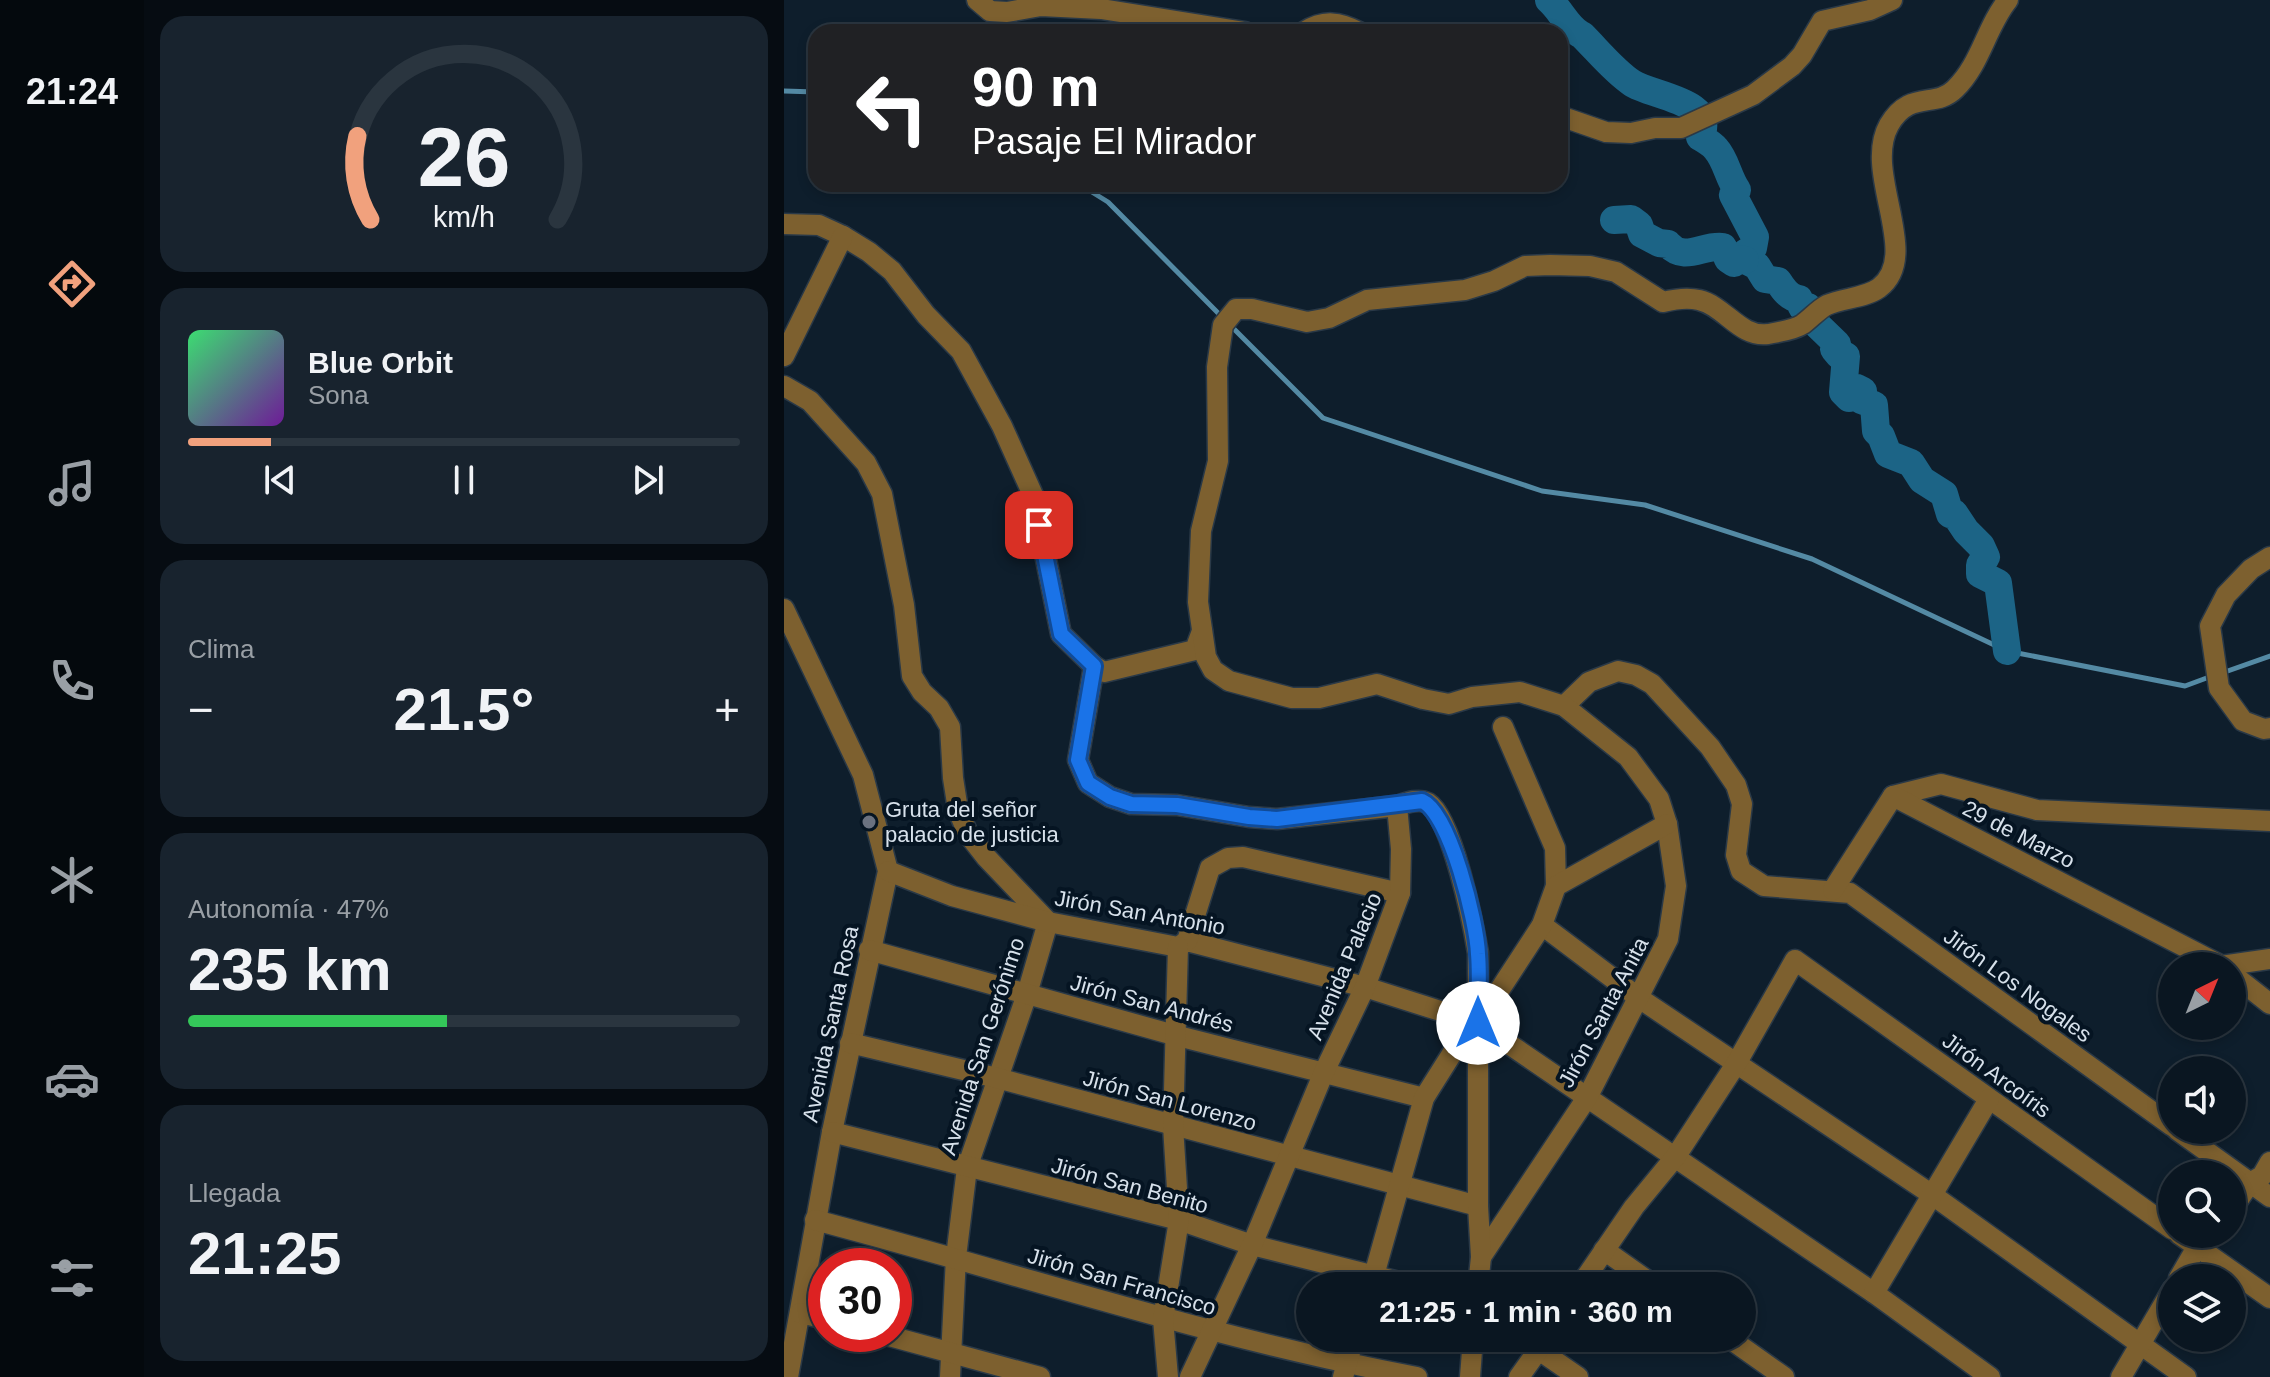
<!DOCTYPE html>
<html lang="es">
<head>
<meta charset="utf-8">
<style>
	body { margin:0; font-family:Arial,sans-serif; background:#18232e; color:#f1f3f6; height:100vh; display:flex; flex-direction:column; font-size:30px; white-space:nowrap }
	* { box-sizing:border-box; margin:0 }
	p { font-size:26px; color:#999fa5 }
	.icon { flex:none; width:44px; height:44px; fill:none; stroke:currentColor; stroke-width:2; stroke-linecap:round; stroke-linejoin:round }
	.map { position:relative; flex:1; overflow:hidden }
	.details { display:flex; flex-direction:column; gap:16px; padding:16px; background:#060c12; width:640px }
	.details>* { flex:none }
	.hud { position:absolute; left:24px; top:24px; width:760px; height:168px; border-radius:24px; box-shadow:0 4px 12px #0003,0 0 0 2px #2a353f; background:#202124; color:#fff; overflow:hidden }
	.needle { width:52px; rotate:43deg }
	.controls { position:absolute; left:1374px; top:952px; display:grid; gap:16px }
	.controls a { display:grid; place-items:center; width:88px; height:88px; border-radius:50%; background:#0a1621; box-shadow:0 4px 12px #0003,0 0 0 2px #2a353f; font-size:40px }
	.speed { position:absolute; left:24px; top:1248px; display:flex; gap:16px; font-size:40px; font-weight:700; text-align:center }
	.speed>* { display:grid; place-content:center; width:104px; height:104px; border-radius:50%; background:#0a1621; box-shadow:0 4px 12px #0003,0 0 0 2px #2a353f; line-height:1 }
	.speed .limit { border:12px solid #d22; background:#fff; color:#111 }
	.pin { position:absolute; display:grid; place-items:center; width:68px; height:68px; color:#fff; margin:-34px; border-radius:16px; box-shadow:0 4px 12px #0006 }
	.me { position:absolute; width:88px; margin:-44px; rotate:0deg; stroke-linejoin:round; filter:drop-shadow(0 0 6px #0008) }
	.turn { display:flex; align-items:center; gap:28px; height:168px; padding:0 32px; font-size:36px }
	.turn .icon { width:104px; height:104px; stroke-width:2.5 }
	.turn b { display:block; font-size:56px; line-height:68px }
	.big { font-size:60px; font-weight:600; line-height:1.1 }
	.details .widget { flex:1; display:flex; flex-direction:column; justify-content:center; gap:12px; min-width:0; padding:0 28px; border-radius:24px; background:#18232e }
	.details .dial { align-items:center; gap:0 }
	.dial svg { height:208px; overflow:visible; fill:none; stroke:#2a353f; stroke-width:7; stroke-linecap:round; text-anchor:middle }
	.dial text { fill:#f1f3f6; stroke:none }
	.song { display:flex; align-items:center; gap:24px }
	.cover { width:96px; height:96px; border-radius:12px; background:linear-gradient(135deg,hsl(140 70% 55%),hsl(280 70% 35%)) }
	.played { height:8px; border-radius:4px; background:linear-gradient(90deg,#f1a17d 15%,#2a353f 15%) }
	.keys { display:flex; justify-content:space-around; direction:ltr }
	.heat { display:flex; justify-content:space-between; align-items:center; font-size:44px; direction:ltr }
	.charge { height:12px; border-radius:6px; background:linear-gradient(90deg,#34c759 47%,#2a353f 0) }
	.trip { position:absolute; left:512px; top:1272px; width:460px; height:80px; border-radius:40px; background:#0a1621; box-shadow:0 4px 12px #0003,0 0 0 2px #2a353f; font-weight:600; line-height:80px; text-align:center }
	main { display:flex; flex:1; min-height:0 }
	.menu { display:flex; flex-direction:column; width:144px; justify-content:space-around; align-items:center; background:#04090d; color:#999fa5 }
	.menu .icon { width:56px; height:56px }
	.menu .active { color:#f1a17d }
	.menu b { font-size:36px; color:#f1f3f6 }
	.map>svg:first-child { display:block }
	.lines { fill:none; stroke-linecap:round; stroke-linejoin:round }
	.stream { stroke:#548aa4; stroke-width:5 }
	.river { stroke:#1c6486; stroke-width:28 }
	.minor-casing { stroke:#2a3947; stroke-width:23 }
	.minor { stroke:#7d602f; stroke-width:20 }
	.route-casing { stroke:#114b97; stroke-width:20 }
	.route { stroke:#1a73e8; stroke-width:14 }
	.worship-dot { fill:#6b7280; stroke:#051422; stroke-width:3 }
	.labels { text-anchor:middle; stroke-width:8; stroke-linejoin:round; paint-order:stroke }
	.poi-label { font-size:22px; fill:#d7e1eb; stroke:#051422; text-anchor:start }
	.street-label { font-size:22px; fill:#d7e1eb; stroke:#051422 }
</style>
</head>
<body>
<main>
<nav class="menu">
<b>21:24</b>
<svg class="icon active" aria-label="directions" viewBox="0 0 24 24"><path d="M12 3l9 9-9 9-9-9zM9 14v-3h6M13 9l2 2-2 2"/></svg>
<svg class="icon" aria-label="music" viewBox="0 0 24 24"><path d="M9 18V5l10-2v13"/><circle cx="6" cy="18" r="3"/><circle cx="16" cy="16" r="3"/></svg>
<svg class="icon" aria-label="phone" viewBox="0 0 24 24"><path d="M5 4h4l2 5-3 2q2 4 5 5l2-3 5 2v4C11 20 4 13 5 4z"/></svg>
<svg class="icon" aria-label="climate" viewBox="0 0 24 24"><path d="M12 3v18M4 7l16 10M4 17L20 7"/></svg>
<svg class="icon" aria-label="car" viewBox="0 0 24 24"><path d="M5 17H2v-5l4-1 3-4h7l3 4 3 1v5h-3M9 17h6M6 11h13"/><circle cx="7" cy="17" r="2"/><circle cx="17" cy="17" r="2"/></svg>
<svg class="icon" aria-label="filters" viewBox="0 0 24 24"><path d="M4 7h16M4 17h16"/><circle cx="9" cy="7" r="2"/><circle cx="15" cy="17" r="2"/></svg>
</nav>
<section class="details">
<div class="widget dial"><svg viewBox="0 0 100 80">
<path d="M14 69A42 42 0 1 1 86 69"/>
<path d="M14 69A42 42 0 0 1 9 37" stroke="#f1a17d"/>
<text x="50" y="56" font-size="32" font-weight="700">26</text>
<text x="50" y="72" font-size="11">km/h</text>
</svg></div>
<div class="widget">
<div class="song"><i class="cover"></i><div><b>Blue Orbit</b><p>Sona</p></div></div>
<div class="played"></div>
<div class="keys"><svg class="icon" aria-label="previous" viewBox="0 0 24 24"><path d="M18 5L8 12l10 7zM5 5v14"/></svg><svg class="icon" aria-label="pause" viewBox="0 0 24 24"><path d="M8 5v14M16 5v14"/></svg><svg class="icon" aria-label="next" viewBox="0 0 24 24"><path d="M6 5l10 7-10 7zM19 5v14"/></svg></div>
</div>
<div class="widget"><p>Clima</p>
<div class="heat"><a>−</a><b class="big">21.5°</b><a>+</a></div>
</div>
<div class="widget"><p>Autonomía · 47%</p><b class="big">235 km</b><div class="charge"></div></div>
<div class="widget"><p>Llegada</p><b class="big">21:25</b></div>
</section>
<div class="map">
<svg width="1486" height="1377" viewBox="0 0 1486 1377">
	<rect width="100%" height="100%" fill="#0e1e2c"/>
	<g class="lines">
		<g class="stream">
			<polyline points="0,91 32,92"/>
			<polyline points="295,184 324,202 437,316"/>
			<polyline points="447,326 539,418 758,491 861,505 1028,559 1223,651 1401,686 1428,676"/>
			<polyline points="1438,673 1486,656"/>
		</g>
		<g class="river">
			<path d="M765,0C777,10 784,29 798,35C814,51 830,71 848,83C867,96 935,101 916,137C921,140 928,144 932,149C942,160 944,177 953,190L949,195L971,237L969,248L961,253V260L973,266L981,279L994,281C999,289 1005,298 1015,299L1018,307H1024V316L1053,344L1050,349L1055,355L1062,356L1059,392L1065,398L1073,388L1079,391L1077,400L1090,405L1092,431L1097,436L1104,454L1127,463L1138,480L1160,494L1166,514L1170,513L1182,531L1197,546L1202,557L1196,565V574L1214,583L1223,651"/>
			<path d="M830,220L847,219L855,225L858,234L875,243L884,244C901,263 919,244 939,247L944,259L950,263L955,259L961,260"/>
		</g>
		<g class="minor-casing">
			<g id="minor">
				<polyline points="193,0 206,11 223,12 257,6 317,9 461,32"/>
				<path d="M520,32C540,19 556,22 575,32"/>
				<polyline points="776,116 822,132 847,133 871,128 897,128 969,95 1008,66 1018,55 1038,21 1086,10 1108,0"/>
				<polyline points="0,224 35,225 59,236 85,252 108,271 142,315 177,351 218,426 249,495 277,634 310,666 320,672 411,650 418,631"/>
				<polyline points="0,356 59,236"/>
				<polyline points="0,386 26,401 82,463 98,494 120,605 128,676 138,692 155,708 166,727 169,778 174,810 184,834 202,857 264,922 243,994 183,1168 172,1257 166,1377"/>
				<polyline points="1486,557 1467,569 1442,595 1426,626 1435,688 1459,721 1480,729 1486,728"/>
				<polyline points="0,609 79,775 104,871 48,1132 4,1377"/>
				<polyline points="310,666 294,760 304,783 326,797 347,804 393,805 465,817 493,819 613,806"/>
				<polyline points="780,706 805,682 834,671 852,675 868,684 926,747 952,785 958,804 952,855 957,871 980,886 1066,893 1388,1126"/>
				<polyline points="719,727 771,848 772,886"/>
				<polyline points="1109,796 1157,784 1253,810 1486,821"/>
				<polyline points="104,871 168,896 264,922 394,947 403,941 581,987 694,1023 1090,1293 1206,1377"/>
				<polyline points="1049,890 1109,796 1438,966"/>
				<polyline points="758,925 855,998 1147,1194 1402,1377"/>
				<polyline points="403,941 426,868 444,858 459,857 616,893"/>
				<polyline points="85,950 390,1035 640,1098"/>
				<polyline points="1437,966 1486,959"/>
				<polyline points="1448,974 1486,1004"/>
				<polyline points="66,1043 213,1078 694,1206"/>
				<polyline points="1393,1130 1486,1197"/>
				<polyline points="48,1132 395,1220 468,1245 631,1286"/>
				<polyline points="1448,1209 1466,1183 1478,1176 1486,1162"/>
				<path d="M31,1220C232,1273 429,1339 633,1377"/>
				<polyline points="1395,1234 1486,1298"/>
				<polyline points="820,1250 871,1286"/>
				<path d="M697,1257L804,1096L884,939L892,886L883,824L875,799L844,757L780,706L736,692L688,697L665,704L639,699L593,684L535,698H508L445,681L429,670L422,657L414,602L417,531L434,461L433,367L439,325L452,309H468L523,322L545,318L583,300L681,290L710,281L741,266L766,265L806,266L832,272L879,302C891,299 903,297 915,300C941,306 956,338 984,334C995,332 1010,330 1019,324C1027,318 1035,309 1043,305C1059,298 1081,298 1095,288C1139,255 1078,173 1105,125C1126,89 1151,109 1171,89C1197,64 1202,27 1224,0"/>
				<polyline points="1395,1278 1413,1247"/>
				<polyline points="587,1286 640,1098 669,1052 694,1023 758,925 772,886 883,824"/>
				<polyline points="796,1286 850,1207 892,1156 952,1064 1011,960 1388,1229"/>
				<polyline points="1090,1293 1205,1099"/>
				<polyline points="16,1313 42,1319"/>
				<polyline points="98,1334 256,1377"/>
				<polyline points="945,1338 1000,1377"/>
				<polyline points="755,1350 794,1377"/>
				<polyline points="384,1377 379,1319 395,1220 389,1126 394,947"/>
				<path d="M406,1377L468,1245L540,1072L581,987L616,893L617,849L613,806C622,803 634,798 644,803C668,818 689,923 694,953V1206L697,1257L694,1286"/>
				<polyline points="559,1377 570,1338"/>
				<polyline points="686,1377 689,1338"/>
				<polyline points="735,1377 763,1338"/>
				<polyline points="1337,1377 1388,1290"/>
			</g>
		</g>
		<use href="#minor" class="minor"/>
	</g>
	<g class="lines">
		<g class="route-casing">
			<path id="route" d="M255,525L277,634L310,666L294,760L304,783L326,797L347,804L393,805L465,817L493,819L638,801C666,813 693,923 694,954C696,977 694,1000 694,1023"/>
		</g>
		<use href="#route" class="route"/>
	</g>
	<circle class="worship-dot" cx="85" cy="822" r="8"/>
	<g class="labels">
		<g class="poi-label">
			<text x="101" y="817">Gruta del señor<tspan x="101" dy="25">palacio de justicia</tspan></text>
		</g>
		<g class="street-label">
			<text transform="translate(1235 834) rotate(27)" y="8">29 de Marzo</text>
			<text transform="translate(356 912) rotate(10)" y="8">Jirón San Antonio</text>
			<text transform="translate(560 966) rotate(-67)" y="8">Avenida Palacio</text>
			<text transform="translate(1234 985) rotate(36)" y="8">Jirón Los Nogales</text>
			<text transform="translate(368 1003) rotate(15)" y="8">Jirón San Andrés</text>
			<text transform="translate(819 1012) rotate(-62)" y="8">Jirón Santa Anita</text>
			<text transform="translate(46 1024) rotate(-78)" y="8">Avenida Santa Rosa</text>
			<text transform="translate(198 1046) rotate(-72)" y="8">Avenida San Gerónimo</text>
			<text transform="translate(1213 1075) rotate(36)" y="8">Jirón Arcoíris</text>
			<text transform="translate(386 1100) rotate(15)" y="8">Jirón San Lorenzo</text>
			<text transform="translate(346 1185) rotate(15)" y="8">Jirón San Benito</text>
			<text transform="translate(338 1281) rotate(16)" y="8">Jirón San Francisco</text>
		</g>
	</g>
</svg>
<div class="controls">
<a><svg class="needle" viewBox="-14 -14 28 28"><path d="M0-13l5 13h-10z" fill="#e53935"/><path d="M0 13l5-13h-10z" fill="#999fa5"/></svg></a>
<a><svg class="icon" aria-label="sound" viewBox="0 0 24 24"><path d="M4 9h4l5-4v14l-5-4H4zM17 9q2 3 0 6"/></svg></a>
<a><svg class="icon" aria-label="search" viewBox="0 0 24 24"><circle cx="10" cy="10" r="6"/><path d="M15 15l6 6"/></svg></a>
<a><svg class="icon" aria-label="layers" viewBox="0 0 24 24"><path d="M12 4l9 5-9 5-9-5zM3 14l9 5 9-5"/></svg></a>
</div>
<div class="speed"><div class="limit">30</div></div>
<div class="pin" style="left:255px;top:525px;background:#d93025"><svg class="icon" aria-label="arrive" viewBox="0 0 24 24"><path d="M6 21V4h12l-3 4 3 4H6"/></svg></div>
<svg class="me" style="left:694px;top:1023px" viewBox="-20 -20 40 40"><circle r="19" fill="#fff"/><path d="M0-13L10 11 0 6-10 11z" fill="#1a73e8"/></svg>
<div class="trip">21:25 · 1 min · 360 m</div>
<div class="hud">
<div class="turn"><svg class="icon" aria-label="left" viewBox="0 0 24 24"><path d="M17 20v-9H6M10 6l-5 5 5 5"/></svg><div><b>90 m</b>Pasaje El Mirador</div></div>
</div>
</div>
</main>
</body>
</html>
